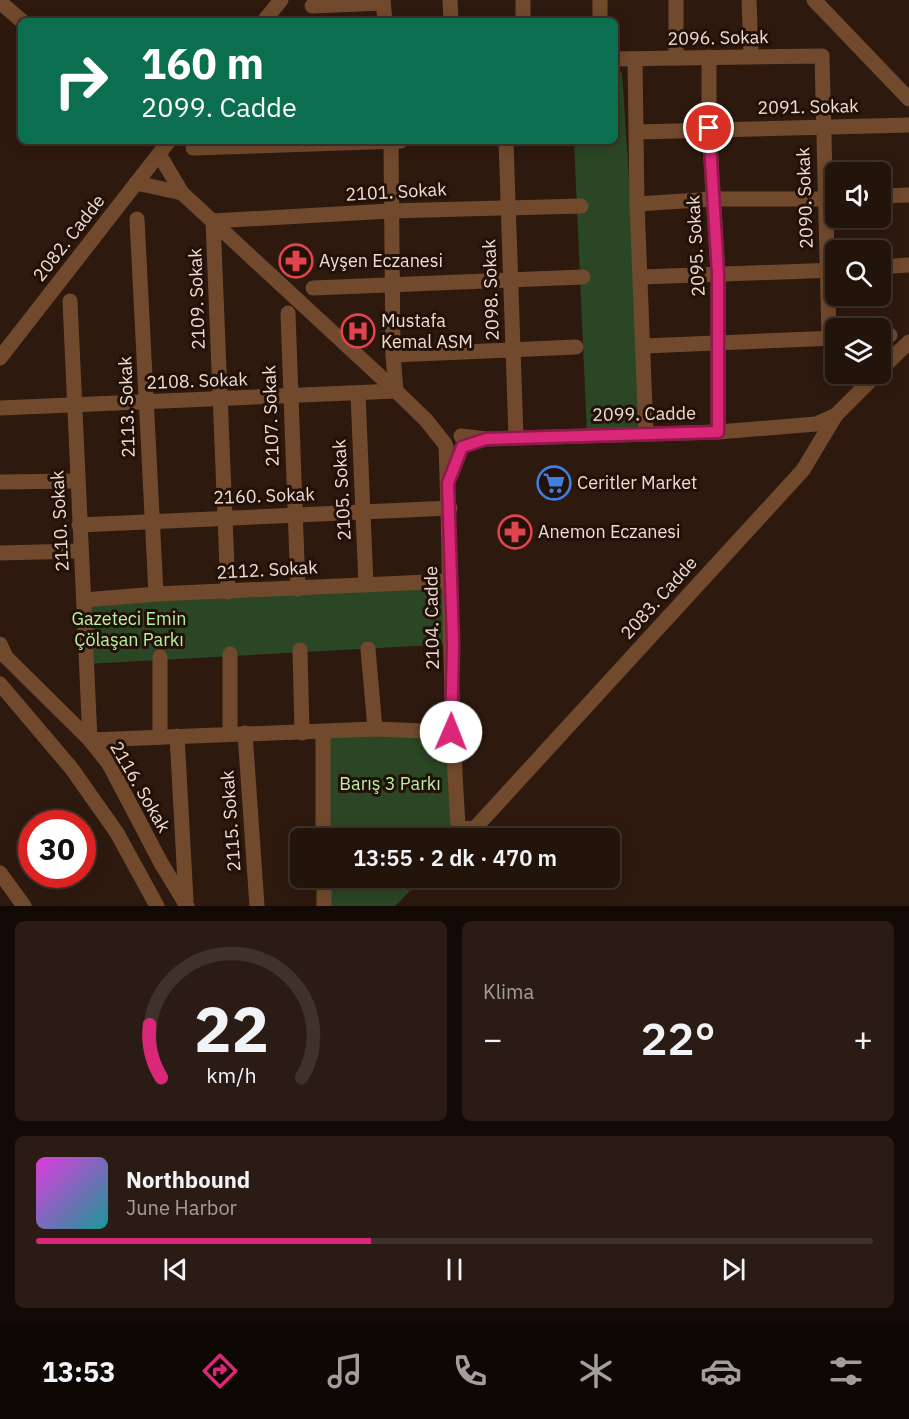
<!DOCTYPE html>
<html lang="tr">
<head>
<meta charset="utf-8">
<style>
	body { margin:0; font-family:"IBM Plex Sans",sans-serif; background:#2a1c14; color:#f1f3f6; height:100vh; display:flex; flex-direction:column; font-size:22px; white-space:nowrap }
	* { box-sizing:border-box; margin:0 }
	p { font-size:20px; color:#a29e9d }
	.icon { flex:none; width:33px; height:33px; fill:none; stroke:currentColor; stroke-width:2; stroke-linecap:round; stroke-linejoin:round }
	.map { position:relative; height:906px; overflow:hidden }
	.sheet { display:flex; flex-direction:column; gap:15px; padding:15px; background:#130a06; flex:1 }
	.sheet>* { flex:none }
	.guide { position:absolute; left:18px; top:18px; width:600px; height:126px; border-radius:9px; box-shadow:0 3px 15px #0003,0 0 0 2px #3f322c; background:#0b6e4f; color:#fff; overflow:hidden }
	.controls { position:absolute; left:825px; top:162px; display:grid; gap:12px }
	.controls a { display:grid; place-items:center; width:66px; height:66px; border-radius:9px; background:#22130b; box-shadow:0 3px 15px #0003,0 0 0 2px #3f322c; font-size:30px }
	.speed { position:absolute; left:18px; top:810px; display:flex; gap:12px; font-size:30px; font-weight:700; text-align:center }
	.speed>* { display:grid; place-content:center; width:78px; height:78px; border-radius:50%; background:#22130b; box-shadow:0 3px 15px #0003,0 0 0 2px #3f322c; line-height:1 }
	.speed .limit { border:9px solid #d22; background:#fff; color:#111 }
	.pin { position:absolute; display:grid; place-items:center; width:51px; height:51px; color:#fff; margin:-26px; border:3px solid #fff; border-radius:50%; box-shadow:0 2px 6px #0007 }
	.me { position:absolute; width:66px; margin:-33px; rotate:1deg; stroke-linejoin:round; filter:drop-shadow(0 0 4px #0008) }
	.turn { display:flex; align-items:center; gap:21px; height:126px; padding:0 24px; font-size:27px }
	.turn .icon { width:78px; height:78px; stroke-width:2.5 }
	.turn b { display:block; font-size:42px; line-height:51px }
	.big { font-size:45px; font-weight:600; line-height:1.1 }
	.sheet .widget { flex:1; display:flex; flex-direction:column; justify-content:center; gap:9px; min-width:0; padding:0 21px; border-radius:9px; background:#2a1c14 }
	.sheet .dial { align-items:center; gap:0 }
	.dial svg { height:156px; overflow:visible; fill:none; stroke:#3f322c; stroke-width:7; stroke-linecap:round; text-anchor:middle }
	.dial text { fill:#f1f3f6; stroke:none }
	.song { display:flex; align-items:center; gap:18px }
	.cover { width:72px; height:72px; border-radius:9px; background:linear-gradient(135deg,hsl(300 70% 55%),hsl(180 70% 35%)) }
	.played { height:6px; border-radius:3px; background:linear-gradient(90deg,#db2777 40%,#3f322c 40%) }
	.keys { display:flex; justify-content:space-around; direction:ltr }
	.heat { display:flex; justify-content:space-between; align-items:center; font-size:33px; direction:ltr }
	.sheet .tiles { flex:1; display:grid; gap:15px; grid-template-columns:1fr 1fr }
	.widget:last-child { grid-column:span 2 }
	.trip { position:absolute; left:290px; top:828px; width:330px; height:60px; border-radius:9px; background:#22130b; box-shadow:0 3px 15px #0003,0 0 0 2px #3f322c; font-weight:600; line-height:60px; text-align:center }
	.menu { display:flex; height:96px; justify-content:space-around; align-items:center; background:#0e0804; color:#a29e9d }
	.menu .icon { width:42px; height:42px }
	.menu .current { color:#db2777 }
	.menu b { font-size:27px; color:#f1f3f6 }
	.map>svg:first-child { display:block }
	.green { fill:#2b4624 }
	.lines { fill:none; stroke-linecap:round; stroke-linejoin:round }
	.street { stroke:#714a2d; stroke-width:15 }
	.route-casing { stroke:#8e194d; stroke-width:15 }
	.route { stroke:#db2777; stroke-width:10 }
	.labels { text-anchor:middle; stroke-width:6; stroke-linejoin:round; paint-order:stroke }
	.street-label { font-size:18px; fill:#ecded7; stroke:#231007 }
	.poi-label { font-size:18px; fill:#ecded7; stroke:#231007; text-anchor:start }
	.park-label { font-size:18px; fill:#b4f3a4; stroke:#231007 }
</style>
</head>
<body>
<div class="map">
<svg width="909" height="906" viewBox="0 0 909 906">
	<rect width="100%" height="100%" fill="#2e190f"/>
	<g class="green">
		<polygon points="622,72 646,434 587,435 574,141 615,141 615,73"/>
		<polygon points="451,581 453,644 86,664 84,600"/>
		<polygon points="323,732 451,732 457,838 324,838"/>
		<polygon points="325,878 423,878 395,906 325,906"/>
	</g>
	<g class="lines">
		<g class="street">
			<polyline points="383,0 385,21"/>
			<polyline points="450,0 451,21"/>
			<polyline points="523,0 523,21"/>
			<polyline points="600,0 600,21"/>
			<polyline points="676,0 676,58"/>
			<polyline points="749,0 751,56"/>
			<polyline points="814,0 909,99"/>
			<polyline points="0,2 22,21"/>
			<polyline points="312,6 383,3"/>
			<polyline points="264,21 281,0"/>
			<polyline points="709,57 709,128 718,273 718,432"/>
			<polyline points="615,59 822,56 829,338"/>
			<polyline points="635,59 637,204 646,434"/>
			<polyline points="637,132 909,125"/>
			<polyline points="506,141 516,437"/>
			<polyline points="193,148 401,141"/>
			<polyline points="159,154 182,193 396,391 426,420 445,444"/>
			<polyline points="136,183 182,193"/>
			<polyline points="880,196 909,195"/>
			<polyline points="637,204 713,199 835,199"/>
			<polyline points="137,219 156,594"/>
			<polyline points="880,267 909,265"/>
			<polyline points="642,277 836,270"/>
			<polyline points="313,288 583,277"/>
			<polyline points="70,301 90,740 375,729 451,732"/>
			<polyline points="288,313 298,589"/>
			<polyline points="880,335 890,335"/>
			<polyline points="644,346 836,338"/>
			<polyline points="393,355 576,347"/>
			<polyline points="0,358 169,141"/>
			<polyline points="880,370 909,342"/>
			<polyline points="358,394 366,585"/>
			<polyline points="0,408 396,391 393,355 391,141"/>
			<polyline points="461,436 486,439 718,432 816,424 836,415"/>
			<path d="M446,447C451,573 449,699 458,824L462,829L475,828L803,470L836,415L877,374"/>
			<polyline points="451,475 461,449"/>
			<polyline points="0,482 77,481"/>
			<polyline points="79,525 450,508"/>
			<polyline points="0,553 79,551"/>
			<polyline points="228,592 213,221 390,211 581,206"/>
			<polyline points="84,600 156,594 451,581"/>
			<polyline points="0,644 6,657 90,740 109,764 161,863 187,906"/>
			<polyline points="368,649 375,729"/>
			<polyline points="300,650 302,733"/>
			<polyline points="230,654 230,734"/>
			<polyline points="160,657 160,737"/>
			<polyline points="0,684 72,769 117,833 157,906"/>
			<polyline points="323,732 323,838"/>
			<polyline points="245,733 257,906"/>
			<polyline points="177,736 186,900"/>
			<polyline points="0,873 24,906"/>
			<polyline points="324,878 324,906"/>
		</g>
	</g>
	<g class="lines">
		<g class="route-casing">
			<polyline id="route" points="451,732 453,644 448,483 462,447 486,439 718,432 718,273 709,128"/>
		</g>
		<use href="#route" class="route"/>
	</g>
	<defs>
		<g id="pharmacy-ring" transform="scale(1.725)"><circle r="9.5" fill="#231007" stroke="#e0444e" stroke-width="1.5"/><path d="M-2-6h4v4h4v4h-4v4h-4v-4h-4v-4h4Z" fill="#e0444e"/></g>
		<g id="hospital-ring" transform="scale(1.725)"><circle r="9.5" fill="#231007" stroke="#e0444e" stroke-width="1.5"/><path d="M-5-5h3v3.5h4V-5h3V5h-3V1.5h-4V5h-3Z" fill="#e0444e"/></g>
		<g id="supermarket-ring" transform="scale(1.725)"><circle r="9.5" fill="#231007" stroke="#3f7fe0" stroke-width="1.5"/><path d="M-6-5.5h2.5l.6 2H6L4.5 2H-2.5L-4.4-4H-6ZM-1.5 3.2a1.3 1.3 0 1 0 .1 0ZM3 3.2a1.3 1.3 0 1 0 .1 0Z" fill="#3f7fe0"/></g>
	</defs>
	<g fill-rule="evenodd">
		<use href="#pharmacy-ring" x="296" y="261"/>
		<use href="#hospital-ring" x="358" y="331"/>
		<use href="#supermarket-ring" x="554" y="483"/>
		<use href="#pharmacy-ring" x="515" y="532"/>
	</g>
	<g class="labels">
		<g class="street-label">
			<text transform="translate(718 38) rotate(-1)" y="6">2096. Sokak</text>
			<text transform="translate(808 107) rotate(-1)" y="6">2091. Sokak</text>
			<text transform="translate(396 192) rotate(-3)" y="6">2101. Sokak</text>
			<text transform="translate(805 198) rotate(-92)" y="6">2090. Sokak</text>
			<text transform="translate(69 238) rotate(-52)" y="6">2082. Cadde</text>
			<text transform="translate(696 246) rotate(-93)" y="6">2095. Sokak</text>
			<text transform="translate(491 290) rotate(-92)" y="6">2098. Sokak</text>
			<text transform="translate(197 299) rotate(-92)" y="6">2109. Sokak</text>
			<text transform="translate(197 381) rotate(-2)" y="6">2108. Sokak</text>
			<text transform="translate(127 407) rotate(-92)" y="6">2113. Sokak</text>
			<text transform="translate(644 414) rotate(-1)" y="6">2099. Cadde</text>
			<text transform="translate(271 416) rotate(-92)" y="6">2107. Sokak</text>
			<text transform="translate(342 490) rotate(-93)" y="6">2105. Sokak</text>
			<text transform="translate(264 496) rotate(-2)" y="6">2160. Sokak</text>
			<text transform="translate(60 521) rotate(-93)" y="6">2110. Sokak</text>
			<text transform="translate(267 570) rotate(-3)" y="6">2112. Sokak</text>
			<text transform="translate(659 598) rotate(-48)" y="6">2083. Cadde</text>
			<text transform="translate(432 618) rotate(-91)" y="6">2104. Cadde</text>
			<text transform="translate(140 787) rotate(60)" y="6">2116. Sokak</text>
			<text transform="translate(231 821) rotate(-94)" y="6">2115. Sokak</text>
		</g>
		<g class="poi-label">
			<text x="319" y="267">Ayşen Eczanesi</text>
			<text x="381" y="327">Mustafa<tspan x="381" dy="21">Kemal ASM</tspan></text>
			<text x="577" y="489">Ceritler Market</text>
			<text x="538" y="538">Anemon Eczanesi</text>
		</g>
		<g class="park-label">
			<text x="129" y="625">Gazeteci Emin<tspan x="129" dy="21">Çölaşan Parkı</tspan></text>
			<text x="390" y="790">Barış 3 Parkı</text>
		</g>
	</g>
</svg>
<div class="controls">
<a><svg class="icon" aria-label="sound" viewBox="0 0 24 24"><path d="M4 9h4l5-4v14l-5-4H4zM17 9q2 3 0 6"/></svg></a>
<a><svg class="icon" aria-label="search" viewBox="0 0 24 24"><circle cx="10" cy="10" r="6"/><path d="M15 15l6 6"/></svg></a>
<a><svg class="icon" aria-label="layers" viewBox="0 0 24 24"><path d="M12 4l9 5-9 5-9-5zM3 14l9 5 9-5"/></svg></a>
</div>
<div class="speed"><div class="limit">30</div></div>
<div class="pin" style="left:709px;top:128px;background:#d93025"><svg class="icon" aria-label="arrive" viewBox="0 0 24 24"><path d="M6 21V4h12l-3 4 3 4H6"/></svg></div>
<svg class="me" style="left:451px;top:732px" viewBox="-20 -20 40 40"><circle r="19" fill="#fff"/><path d="M0-13L10 11 0 6-10 11z" fill="#db2777"/></svg>
<div class="trip">13:55 · 2 dk · 470 m</div>
<div class="guide">
<div class="turn"><svg class="icon" aria-label="right" viewBox="0 0 24 24"><path d="M7 20v-9h11M14 6l5 5-5 5"/></svg><div><b>160 m</b>2099. Cadde</div></div>
</div>
</div>
<section class="sheet">
<div class="tiles">
<div class="widget dial"><svg viewBox="0 0 100 80">
<path d="M14 69A42 42 0 1 1 86 69"/>
<path d="M14 69A42 42 0 0 1 8 42" stroke="#db2777"/>
<text x="50" y="56" font-size="32" font-weight="700">22</text>
<text x="50" y="72" font-size="11">km/h</text>
</svg></div>
<div class="widget"><p>Klima</p>
<div class="heat"><a>−</a><b class="big">22°</b><a>+</a></div>
</div>
<div class="widget">
<div class="song"><i class="cover"></i><div><b>Northbound</b><p>June Harbor</p></div></div>
<div class="played"></div>
<div class="keys"><svg class="icon" aria-label="previous" viewBox="0 0 24 24"><path d="M18 5L8 12l10 7zM5 5v14"/></svg><svg class="icon" aria-label="pause" viewBox="0 0 24 24"><path d="M8 5v14M16 5v14"/></svg><svg class="icon" aria-label="next" viewBox="0 0 24 24"><path d="M6 5l10 7-10 7zM19 5v14"/></svg></div>
</div>
</div>
</section>
<nav class="menu">
<b>13:53</b>
<svg class="icon current" aria-label="directions" viewBox="0 0 24 24"><path d="M12 3l9 9-9 9-9-9zM9 14v-3h6M13 9l2 2-2 2"/></svg>
<svg class="icon" aria-label="music" viewBox="0 0 24 24"><path d="M9 18V5l10-2v13"/><circle cx="6" cy="18" r="3"/><circle cx="16" cy="16" r="3"/></svg>
<svg class="icon" aria-label="phone" viewBox="0 0 24 24"><path d="M5 4h4l2 5-3 2q2 4 5 5l2-3 5 2v4C11 20 4 13 5 4z"/></svg>
<svg class="icon" aria-label="climate" viewBox="0 0 24 24"><path d="M12 3v18M4 7l16 10M4 17L20 7"/></svg>
<svg class="icon" aria-label="car" viewBox="0 0 24 24"><path d="M5 17H2v-5l4-1 3-4h7l3 4 3 1v5h-3M9 17h6M6 11h13"/><circle cx="7" cy="17" r="2"/><circle cx="17" cy="17" r="2"/></svg>
<svg class="icon" aria-label="filters" viewBox="0 0 24 24"><path d="M4 7h16M4 17h16"/><circle cx="9" cy="7" r="2"/><circle cx="15" cy="17" r="2"/></svg>
</nav>
</body>
</html>
